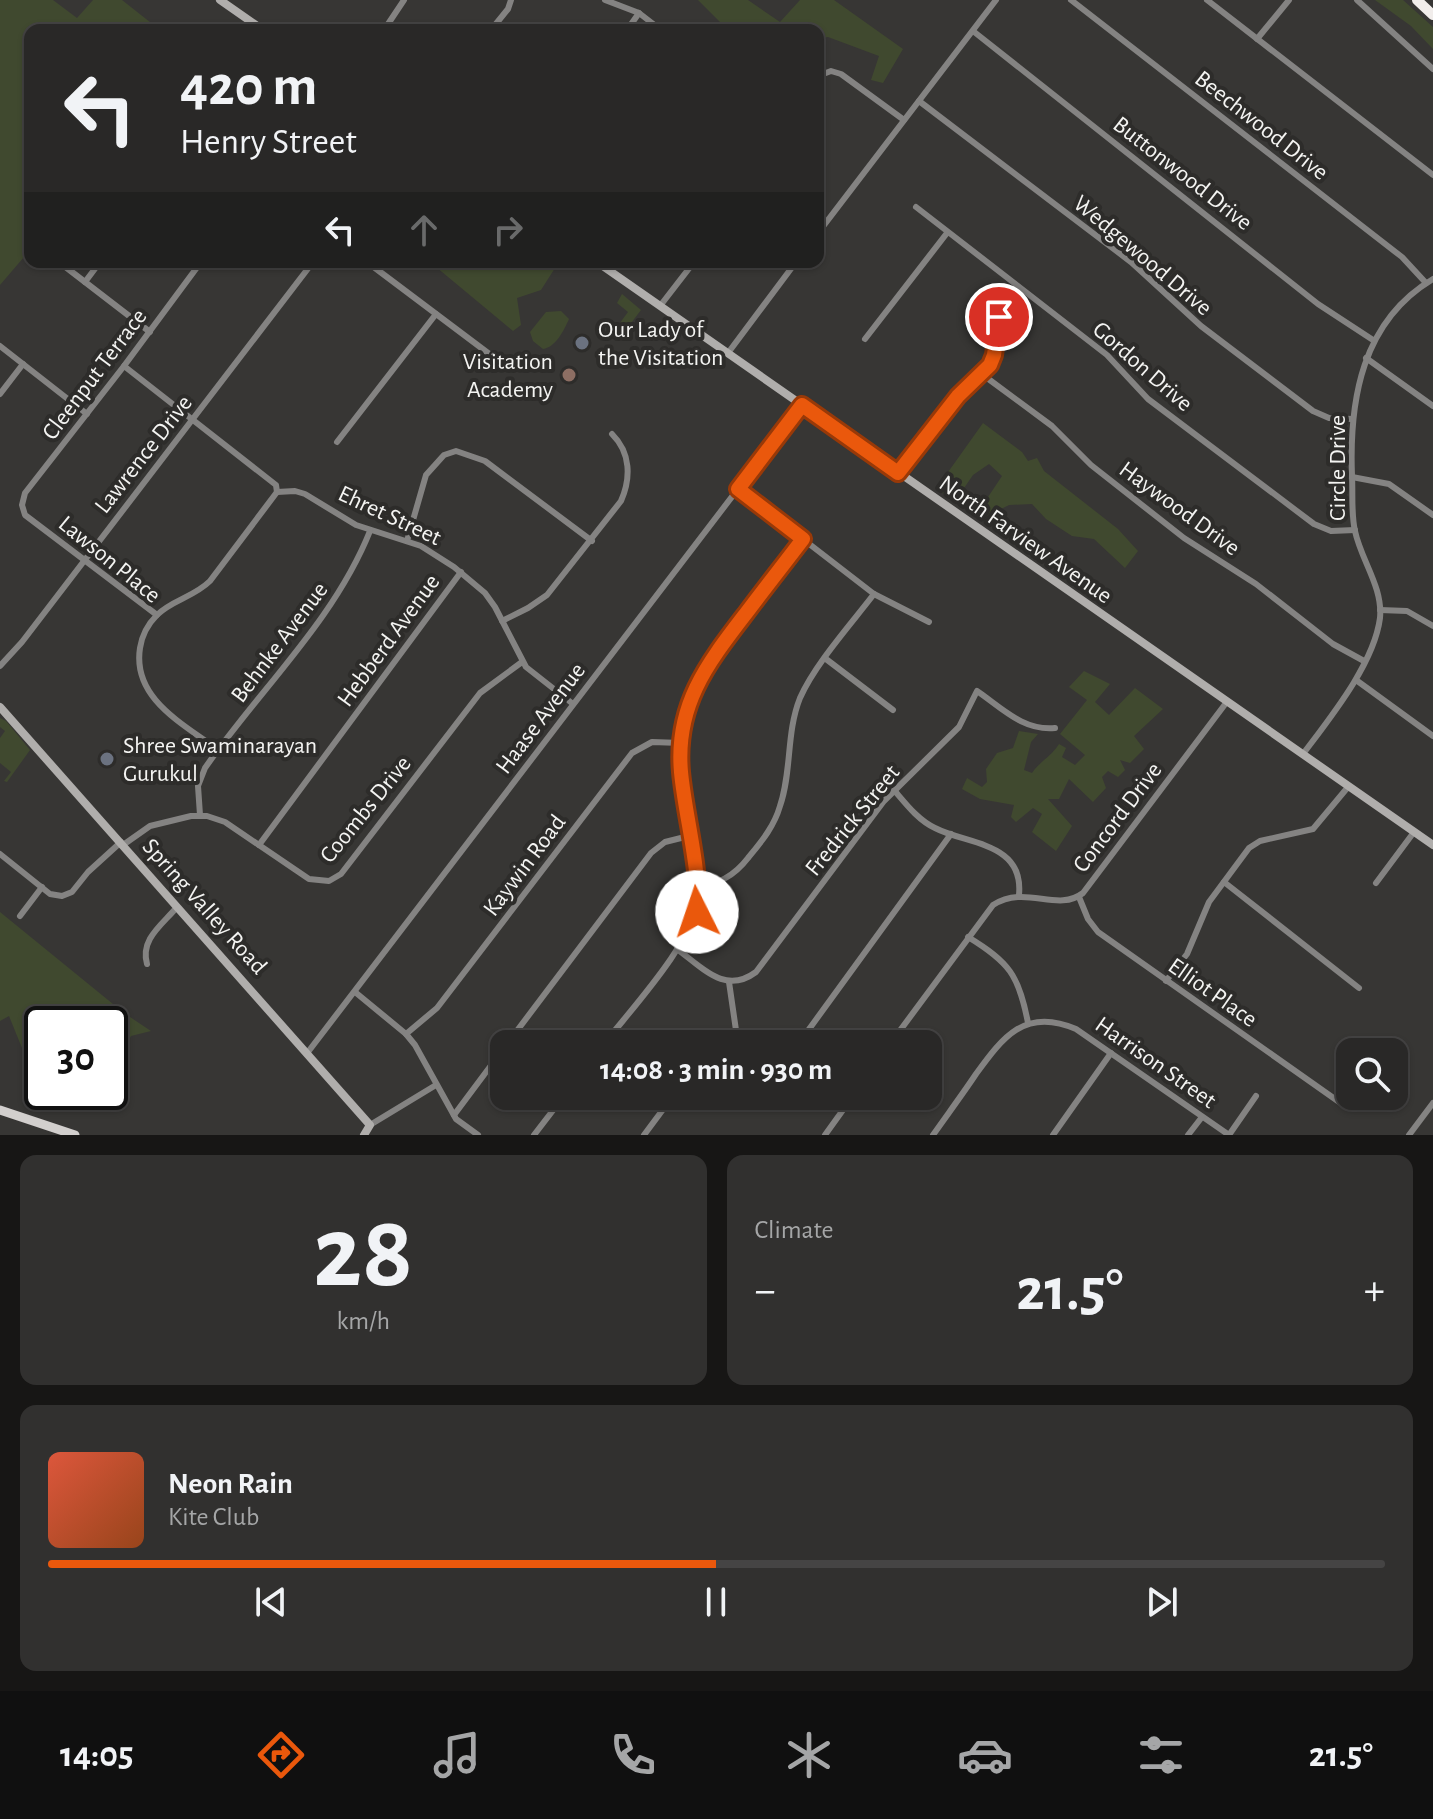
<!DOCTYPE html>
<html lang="en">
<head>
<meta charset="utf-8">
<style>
	body { margin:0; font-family:"Alegreya Sans",sans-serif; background:#31302f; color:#f1f3f6; height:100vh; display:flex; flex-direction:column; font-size:30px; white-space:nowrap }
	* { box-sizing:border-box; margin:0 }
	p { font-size:26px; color:#a5a6a7 }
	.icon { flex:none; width:44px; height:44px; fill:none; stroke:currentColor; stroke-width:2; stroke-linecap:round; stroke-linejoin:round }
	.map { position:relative; height:1135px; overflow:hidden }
	.side { display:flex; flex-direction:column; gap:20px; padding:20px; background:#171615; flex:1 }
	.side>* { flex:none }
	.guide { position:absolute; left:24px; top:24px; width:800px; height:244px; border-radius:16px; box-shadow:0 2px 6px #0004,0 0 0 2px #454444; background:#292827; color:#f1f3f6; overflow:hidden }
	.tools { position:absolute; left:1336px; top:1038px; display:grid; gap:16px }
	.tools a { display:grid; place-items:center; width:72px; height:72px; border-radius:16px; background:#292827; box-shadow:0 2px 6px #0004,0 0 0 2px #454444; font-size:40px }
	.speed { position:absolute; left:24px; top:1006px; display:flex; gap:16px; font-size:40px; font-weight:700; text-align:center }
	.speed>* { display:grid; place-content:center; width:104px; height:104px; border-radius:50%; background:#292827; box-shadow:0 2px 6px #0004,0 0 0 2px #454444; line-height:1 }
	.speed .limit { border:4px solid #111; border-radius:12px; background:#fff; color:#111 }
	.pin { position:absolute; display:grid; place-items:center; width:68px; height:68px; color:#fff; margin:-34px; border:4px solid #fff; border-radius:50%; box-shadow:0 2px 8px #0007 }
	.me { position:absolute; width:88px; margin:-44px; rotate:356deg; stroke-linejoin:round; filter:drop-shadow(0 0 6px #0008) }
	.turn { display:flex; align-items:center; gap:28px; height:168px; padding:0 24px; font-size:36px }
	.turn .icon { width:104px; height:104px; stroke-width:2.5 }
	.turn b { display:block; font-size:56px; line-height:68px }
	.lanes { display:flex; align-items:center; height:76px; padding:0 24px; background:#0003; justify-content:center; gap:40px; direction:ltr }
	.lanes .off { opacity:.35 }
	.big { font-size:60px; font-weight:700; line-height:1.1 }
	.side .widget { flex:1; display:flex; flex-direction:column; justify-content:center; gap:12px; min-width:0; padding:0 28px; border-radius:16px; background:#31302f }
	.side .dial { align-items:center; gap:0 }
	.dial b { font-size:104px; line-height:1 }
	.song { display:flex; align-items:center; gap:24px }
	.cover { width:96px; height:96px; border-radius:12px; background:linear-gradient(135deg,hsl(10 70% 55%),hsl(20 70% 35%)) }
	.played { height:8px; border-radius:4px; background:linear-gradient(90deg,#ea580c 50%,#454444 50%) }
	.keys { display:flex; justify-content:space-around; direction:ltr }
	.heat { display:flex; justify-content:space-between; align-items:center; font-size:44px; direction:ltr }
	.side .tiles { flex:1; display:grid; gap:20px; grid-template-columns:1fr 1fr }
	.widget:last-child { grid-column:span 2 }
	.trip { position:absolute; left:490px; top:1030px; width:452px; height:80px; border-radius:16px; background:#292827; box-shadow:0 2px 6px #0004,0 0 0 2px #454444; font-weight:700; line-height:80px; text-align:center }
	.tabs { display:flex; height:128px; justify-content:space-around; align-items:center; background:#101010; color:#a5a6a7 }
	.tabs .icon { width:56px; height:56px }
	.tabs .selected { color:#ea580c }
	.tabs b { font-size:36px; color:#f1f3f6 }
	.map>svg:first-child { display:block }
	.green { fill:#40492f }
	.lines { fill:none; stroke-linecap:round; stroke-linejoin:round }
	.street { stroke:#848382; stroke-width:6 }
	.secondary { stroke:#b0aeac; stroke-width:8 }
	.primary { stroke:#d2cfcd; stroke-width:9 }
	.highway { stroke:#f1edeb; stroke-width:10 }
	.route-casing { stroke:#983908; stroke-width:20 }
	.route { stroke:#ea580c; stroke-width:14 }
	.worship-dot { fill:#6b7280; stroke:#2d2c2a; stroke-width:3 }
	.education-dot { fill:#8d6e63; stroke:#2d2c2a; stroke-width:3 }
	.labels { text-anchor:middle; stroke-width:8; stroke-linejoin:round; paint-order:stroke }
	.street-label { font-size:24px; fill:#f4f4f2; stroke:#2d2c2a }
	.poi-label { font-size:24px; fill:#f4f4f2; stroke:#2d2c2a; text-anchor:start }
</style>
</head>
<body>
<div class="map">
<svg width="1433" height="1135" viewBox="0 0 1433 1135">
	<rect width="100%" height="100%" fill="#373634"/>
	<g class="green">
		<polygon points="0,0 53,0 77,18 93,0 122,0 160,30 30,30 30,250 0,285"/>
		<polygon points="698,0 748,0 780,22 800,0 834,0 903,49 883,83 871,80 879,56 828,37 818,39 818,30 728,30"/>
		<polygon points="1375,0 1403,0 1433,27 1433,49 1411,26"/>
		<polygon points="430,262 542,262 555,268 541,290 517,298 521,325 513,331"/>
		<polygon points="622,294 641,310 625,331 615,337 611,335 628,312 617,303"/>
		<path d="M561,311L569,319C564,330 556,347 543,349L533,341L530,332L546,312Z"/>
		<polygon points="983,423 1022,452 1028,461 1037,458 1044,471 1118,529 1138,551 1125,568 1094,539 1072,536 1046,519 1032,504 1009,505 985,517 980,509 1002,476 989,464 973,475 960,494 963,505 936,489"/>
		<path d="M1084,671L1110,684L1095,702L1109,715L1135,688L1163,709L1134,736L1144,749L1130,763L1120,760L1125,770L1118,777L1108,771L1102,777L1106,788L1093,802L1069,779L1059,799H1048L1072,826L1056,851L1032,832L1042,814L1033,808L1016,822L1011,817L1014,805L980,799L962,789L967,778L982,787L987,782L986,769L997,753L1013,748L1019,731L1038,734L1031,742L1024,770L1032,773C1040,761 1051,757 1059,744L1066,748L1062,757L1075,765L1085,755L1060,734L1087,700L1069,687Z"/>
		<polygon points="0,718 6,721 30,750 7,782 4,781 11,772 0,763 0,738 5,731 0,727"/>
		<polygon points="0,912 124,1013 151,1031 131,1036 112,1070 110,1069 110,1024 42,1024 42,1049 24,1053 9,1016 0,1021"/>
	</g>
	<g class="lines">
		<g class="street">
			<polyline points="605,0 639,13 661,30"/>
			<polyline points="1071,0 1402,257 1426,283"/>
			<polyline points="1207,0 1433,175"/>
			<polyline points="1357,0 1433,69"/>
			<polyline points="384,30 404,0"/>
			<polyline points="491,30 508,9 511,0"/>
			<polyline points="627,30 639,13"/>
			<polyline points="973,31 1318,304 1373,340"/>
			<polyline points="1257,39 1289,0"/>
			<polyline points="818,76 831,71 841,74 904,120"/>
			<polyline points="919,101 1131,262 1201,326 1313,411 1329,418 1352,419"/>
			<polyline points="916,207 1107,355 1148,399 1314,524 1331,531 1355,530"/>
			<polyline points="818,233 996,0"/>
			<polyline points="59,262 150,332"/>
			<polyline points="367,262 496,359"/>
			<polyline points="85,282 100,262"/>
			<polyline points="660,306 694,262"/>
			<polyline points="865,339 947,233"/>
			<polyline points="0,346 87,414"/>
			<polyline points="728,353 796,262"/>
			<polyline points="1366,358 1433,406"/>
			<polyline points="124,366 276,485 277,492"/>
			<polyline points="983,375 1052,426 1091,465 1184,538 1256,584 1333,644 1364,661"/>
			<polyline points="0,394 23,364"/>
			<polyline points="337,442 436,314"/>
			<polyline points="898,473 958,396 990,365 994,355 999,317 1017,286"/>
			<polyline points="1352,477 1389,484 1433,515"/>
			<polyline points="738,489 874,594 929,622"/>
			<polyline points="277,492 295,491 305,494 356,525 421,546 454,567 485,593 495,607 526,667 573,704"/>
			<polyline points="407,541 426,475 444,455 456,451 485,461 592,541"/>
			<polyline points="1380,610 1407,611 1433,626"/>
			<polyline points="157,615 25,515 22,505 25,493 124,366 201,262"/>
			<path d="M502,621L528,608L547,595L621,501C631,478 631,453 612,434"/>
			<polyline points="826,659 893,710"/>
			<polyline points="0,666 22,642 313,262"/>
			<polyline points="1356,680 1433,736"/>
			<path d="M218,750C184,724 132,699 140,648C142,635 148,624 157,615C172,600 194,597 210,581L277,492"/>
			<path d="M1303,754C1330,718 1374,664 1380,618C1383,587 1361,560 1355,531C1351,514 1353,494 1352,476C1349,400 1362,321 1433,279"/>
			<path d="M894,790C906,804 918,820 935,828C968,845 1024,842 1019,895"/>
			<path d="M200,815L198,786L205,768C260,689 334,621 370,531"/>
			<polyline points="123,845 150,826 191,816 207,816 225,822 309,879 329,881 341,874 480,693 522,662"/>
			<polyline points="259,845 461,572"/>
			<polyline points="0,854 50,894 62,896 72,892 88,872 121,842"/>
			<polyline points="1224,882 1359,988"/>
			<polyline points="1376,883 1414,832"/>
			<path d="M697,886C719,885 735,875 748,858C761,842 774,827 780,806C792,771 786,733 800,698C815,664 851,624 874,594"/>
			<polyline points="1079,897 1088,919 1098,932 1342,1104"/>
			<polyline points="20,916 42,887"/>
			<path d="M968,937C1009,962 1019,975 1028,1023"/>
			<path d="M677,949C703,968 725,995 756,972L884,801L959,727L977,691C1002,708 1023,731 1055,728"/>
			<path d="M147,964C140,939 162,925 177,907"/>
			<polyline points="1166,981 1187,954 1209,902 1249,848 1260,841 1313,829 1348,787"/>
			<polyline points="729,982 738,1044"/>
			<polyline points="355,992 406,1034 415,1045 456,1119 478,1135"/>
			<polyline points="406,1034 437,1008 632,753 652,742 681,743"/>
			<polyline points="799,1043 951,834"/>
			<polyline points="507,1044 651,853 665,842 689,836"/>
			<path d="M604,1044C632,1008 694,942 698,899L681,771L682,734L689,704L709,661L803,539"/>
			<polyline points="763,1044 799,1043"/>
			<path d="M890,1044L993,905C1026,884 1057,913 1083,893L1226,703"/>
			<polyline points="308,1052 802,405"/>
			<polyline points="454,1115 504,1048"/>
			<polyline points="370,1125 436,1085"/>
			<polyline points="534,1135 564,1096"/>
			<polyline points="644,1135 673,1096"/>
			<polyline points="825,1135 853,1096"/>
			<path d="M933,1135C947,1115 962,1095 976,1074C1003,1037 1025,1007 1076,1029L1229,1135"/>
			<polyline points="1053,1135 1111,1053"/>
			<polyline points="1188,1135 1202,1117"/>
			<polyline points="1229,1135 1256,1096"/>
			<polyline points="1409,1135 1433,1103"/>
		</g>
		<g class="secondary">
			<polyline points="220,0 263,30"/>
			<polyline points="597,262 1433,845"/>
			<polyline points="0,707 370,1125 364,1135"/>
		</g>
		<polyline class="primary" points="0,1110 75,1135"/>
		<polyline class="highway" points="1417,0 1433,15"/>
	</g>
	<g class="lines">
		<g class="route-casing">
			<path id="route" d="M697,912C701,870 685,816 681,772C675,704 708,663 747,612C765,588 784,564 803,539L738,489L802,405L898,473L958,396L990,365L994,355L999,317"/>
		</g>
		<use href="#route" class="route"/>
	</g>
	<g class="worship-dot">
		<circle cx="582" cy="343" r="8"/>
		<circle cx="107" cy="759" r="8"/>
	</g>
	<circle class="education-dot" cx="569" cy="375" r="8"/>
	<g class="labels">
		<g class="street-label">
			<text transform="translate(1262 125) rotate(38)" y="8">Beechwood Drive</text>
			<text transform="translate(1183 173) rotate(38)" y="8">Buttonwood Drive</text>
			<text transform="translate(1143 255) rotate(40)" y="8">Wedgewood Drive</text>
			<text transform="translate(1143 366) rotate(41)" y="8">Gordon Drive</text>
			<text transform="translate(94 374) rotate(-53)" y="8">Cleenput Terrace</text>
			<text transform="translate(143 454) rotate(-52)" y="8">Lawrence Drive</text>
			<text transform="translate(1337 468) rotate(-90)" y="8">Circle Drive</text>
			<text transform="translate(1180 508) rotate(36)" y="8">Haywood Drive</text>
			<text transform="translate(390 515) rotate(25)" y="8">Ehret Street</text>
			<text transform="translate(1026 539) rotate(35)" y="8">North Farview Avenue</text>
			<text transform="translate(110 559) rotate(39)" y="8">Lawson Place</text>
			<text transform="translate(388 640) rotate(-54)" y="8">Hebberd Avenue</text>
			<text transform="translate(279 642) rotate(-53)" y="8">Behnke Avenue</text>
			<text transform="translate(540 718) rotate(-53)" y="8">Haase Avenue</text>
			<text transform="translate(365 809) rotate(-51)" y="8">Coombs Drive</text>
			<text transform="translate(1117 817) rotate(-53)" y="8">Concord Drive</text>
			<text transform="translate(852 820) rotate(-51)" y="8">Fredrick Street</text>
			<text transform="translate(524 865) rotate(-53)" y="8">Kaywin Road</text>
			<text transform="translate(205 906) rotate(48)" y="8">Spring Valley Road</text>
			<text transform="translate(1213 992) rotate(35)" y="8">Elliot Place</text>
			<text transform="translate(1156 1062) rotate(35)" y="8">Harrison Street</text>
		</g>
		<g class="poi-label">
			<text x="598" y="337">Our Lady of<tspan x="598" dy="28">the Visitation</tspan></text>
			<text x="553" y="369" text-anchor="end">Visitation<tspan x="553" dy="28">Academy</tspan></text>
			<text x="123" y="753">Shree Swaminarayan<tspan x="123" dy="28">Gurukul</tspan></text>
		</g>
	</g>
</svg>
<div class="tools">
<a><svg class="icon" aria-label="search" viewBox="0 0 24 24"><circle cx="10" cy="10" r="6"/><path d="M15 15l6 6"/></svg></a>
</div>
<div class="speed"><div class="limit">30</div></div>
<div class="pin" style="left:999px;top:317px;background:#d93025"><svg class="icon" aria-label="arrive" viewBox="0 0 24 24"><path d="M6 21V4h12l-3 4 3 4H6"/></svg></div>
<svg class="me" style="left:697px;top:912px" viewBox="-20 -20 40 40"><circle r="19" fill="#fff"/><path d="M0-13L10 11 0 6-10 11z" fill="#ea580c"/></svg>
<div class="trip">14:08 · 3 min · 930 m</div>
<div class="guide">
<div class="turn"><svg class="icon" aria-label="left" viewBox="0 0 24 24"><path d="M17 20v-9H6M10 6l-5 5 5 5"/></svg><div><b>420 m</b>Henry Street</div></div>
<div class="lanes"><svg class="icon" aria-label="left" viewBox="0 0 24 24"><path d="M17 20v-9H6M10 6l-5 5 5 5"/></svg><svg class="icon off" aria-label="ahead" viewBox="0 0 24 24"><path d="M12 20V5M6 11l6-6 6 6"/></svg><svg class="icon off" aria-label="right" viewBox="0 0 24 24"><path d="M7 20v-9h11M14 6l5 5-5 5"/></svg></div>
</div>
</div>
<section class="side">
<div class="tiles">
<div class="widget dial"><b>28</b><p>km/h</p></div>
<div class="widget"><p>Climate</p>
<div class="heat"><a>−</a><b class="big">21.5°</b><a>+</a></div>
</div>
<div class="widget">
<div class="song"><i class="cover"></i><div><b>Neon Rain</b><p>Kite Club</p></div></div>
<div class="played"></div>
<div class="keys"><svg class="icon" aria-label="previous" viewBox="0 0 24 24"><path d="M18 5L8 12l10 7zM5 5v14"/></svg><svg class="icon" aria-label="pause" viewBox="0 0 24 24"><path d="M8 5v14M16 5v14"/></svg><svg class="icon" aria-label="next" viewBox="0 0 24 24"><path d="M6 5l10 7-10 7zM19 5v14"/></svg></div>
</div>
</div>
</section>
<nav class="tabs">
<b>14:05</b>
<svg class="icon selected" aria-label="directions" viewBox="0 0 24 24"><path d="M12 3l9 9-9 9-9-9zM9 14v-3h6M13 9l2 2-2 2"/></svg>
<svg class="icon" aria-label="music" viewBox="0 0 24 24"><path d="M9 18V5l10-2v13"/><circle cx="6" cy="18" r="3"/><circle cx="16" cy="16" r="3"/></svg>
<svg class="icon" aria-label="phone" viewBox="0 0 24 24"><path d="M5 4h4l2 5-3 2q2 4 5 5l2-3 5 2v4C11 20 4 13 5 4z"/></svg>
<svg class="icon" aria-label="climate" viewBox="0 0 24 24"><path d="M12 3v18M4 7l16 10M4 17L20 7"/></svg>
<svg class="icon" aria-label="car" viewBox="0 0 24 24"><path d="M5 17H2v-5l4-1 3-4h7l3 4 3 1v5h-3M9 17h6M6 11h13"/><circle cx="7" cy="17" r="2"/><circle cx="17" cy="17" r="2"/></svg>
<svg class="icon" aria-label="filters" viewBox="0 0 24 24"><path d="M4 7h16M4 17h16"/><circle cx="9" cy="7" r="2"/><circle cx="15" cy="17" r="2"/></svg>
<b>21.5°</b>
</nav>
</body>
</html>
